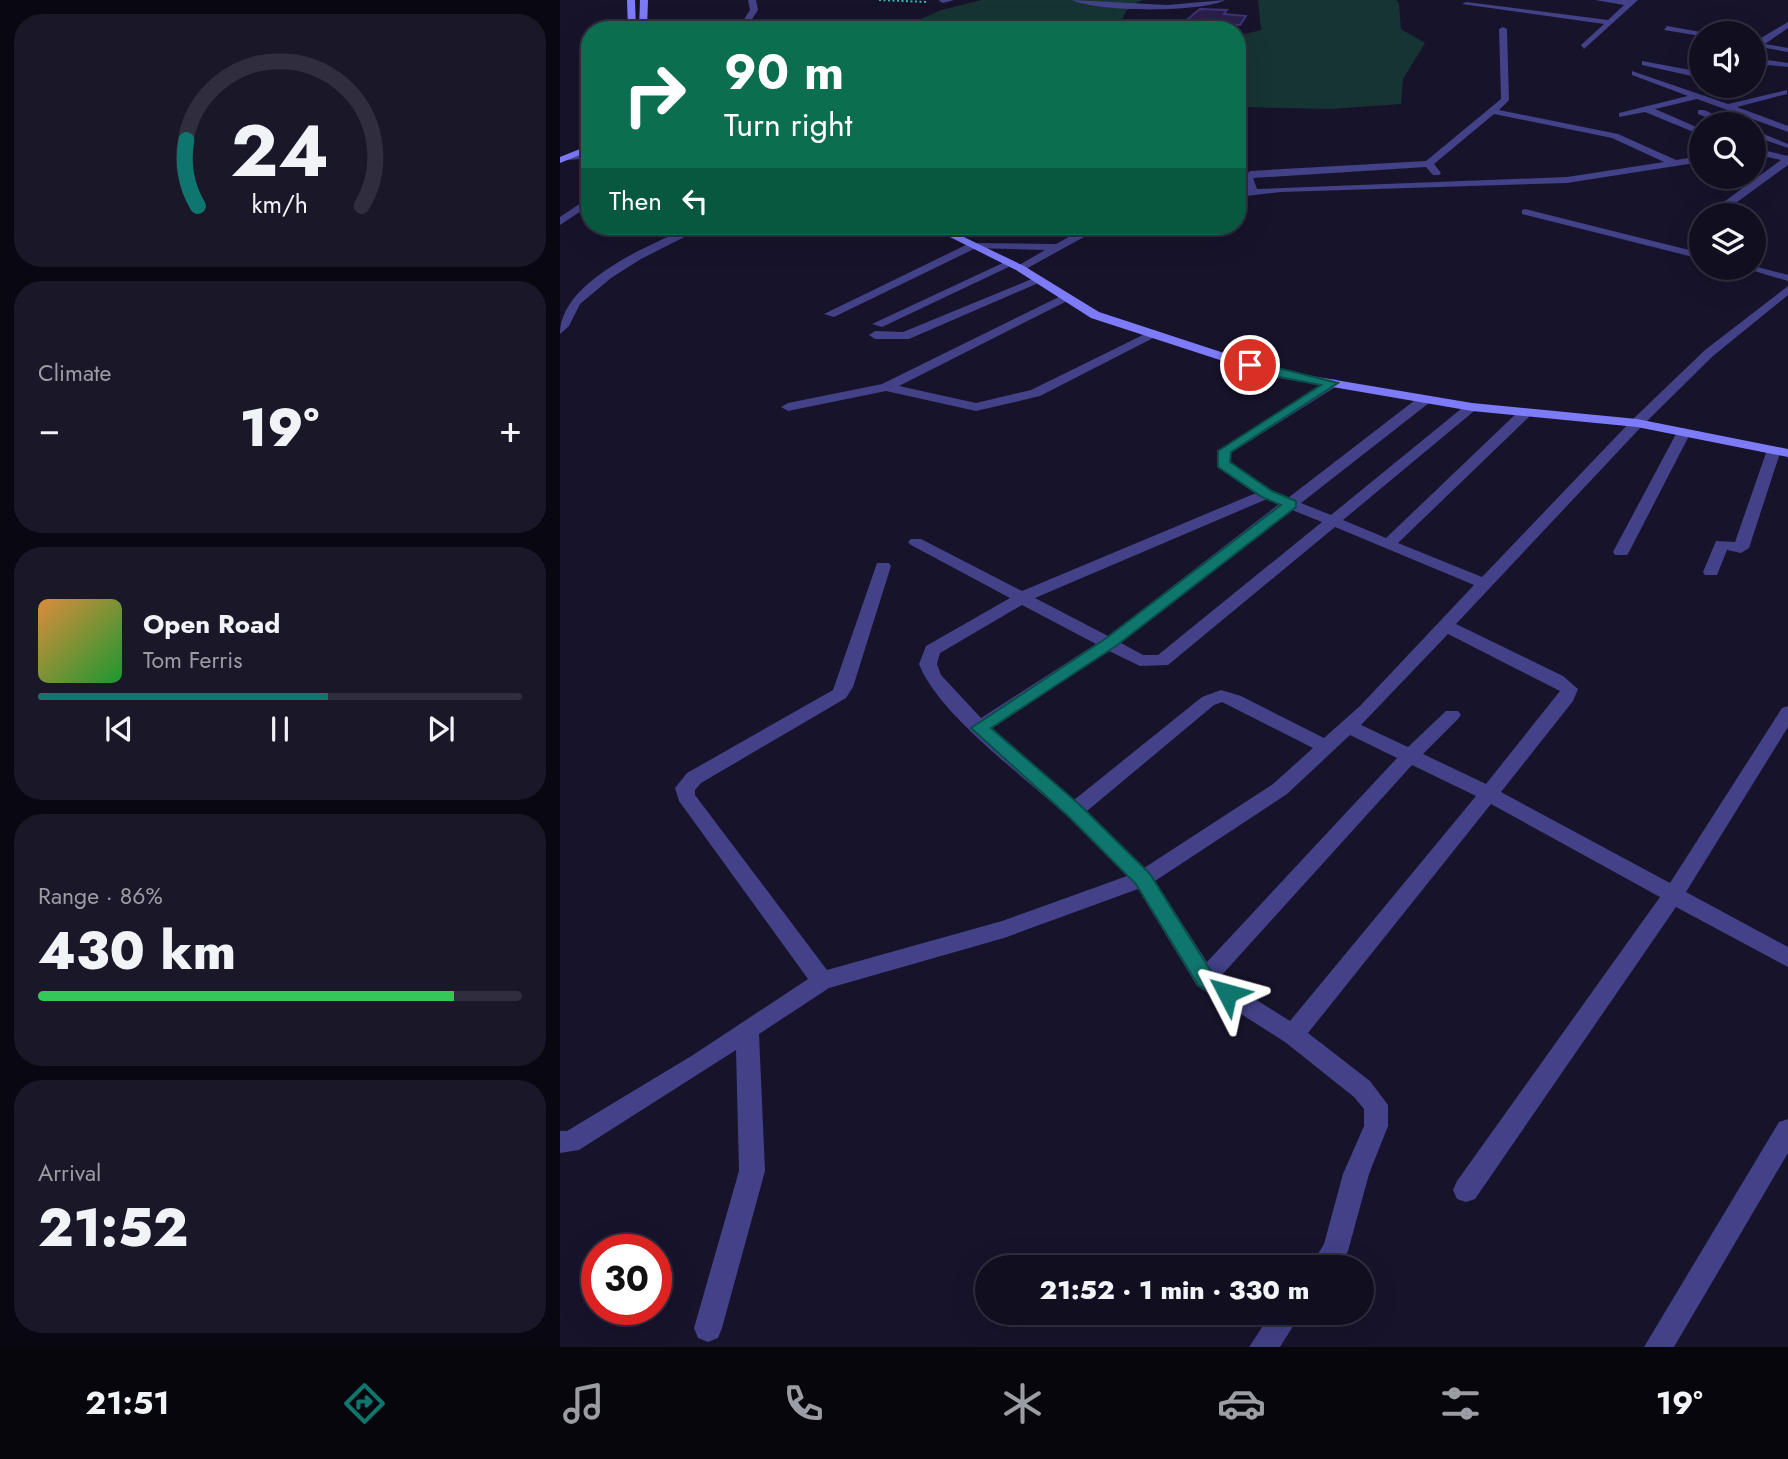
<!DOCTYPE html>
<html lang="en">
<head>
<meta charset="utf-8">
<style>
	body { margin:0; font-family:Jost,sans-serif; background:#1a1729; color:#f1f3f6; height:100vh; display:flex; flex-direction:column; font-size:26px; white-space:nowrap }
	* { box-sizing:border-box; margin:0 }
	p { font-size:23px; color:#9c9ca5 }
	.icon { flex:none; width:38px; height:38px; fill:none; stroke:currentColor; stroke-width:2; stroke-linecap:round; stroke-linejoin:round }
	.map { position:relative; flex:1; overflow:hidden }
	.drawer { display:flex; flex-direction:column; gap:14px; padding:14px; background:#090812; width:560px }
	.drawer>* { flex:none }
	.top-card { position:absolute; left:21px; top:21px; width:665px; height:214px; border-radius:28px; box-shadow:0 7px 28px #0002,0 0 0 2px #302e3e; background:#0b6e4f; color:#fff; overflow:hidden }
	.controls { position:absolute; left:1129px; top:21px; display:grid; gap:14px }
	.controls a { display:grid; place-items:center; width:77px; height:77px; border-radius:50%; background:#110e20; box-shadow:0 7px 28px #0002,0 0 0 2px #302e3e; font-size:35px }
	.speed { position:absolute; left:21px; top:1234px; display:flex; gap:14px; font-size:35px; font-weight:700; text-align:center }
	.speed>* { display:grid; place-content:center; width:91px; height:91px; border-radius:50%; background:#110e20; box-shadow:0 7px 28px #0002,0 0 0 2px #302e3e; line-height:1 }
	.speed .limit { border:10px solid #d22; background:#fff; color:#111 }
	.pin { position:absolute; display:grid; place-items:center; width:60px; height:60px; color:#fff; margin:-30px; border:4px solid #fff; border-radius:50%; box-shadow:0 2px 7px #0007 }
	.me { position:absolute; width:77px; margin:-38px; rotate:309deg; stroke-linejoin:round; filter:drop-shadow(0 0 5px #0008) }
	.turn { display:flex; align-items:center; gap:24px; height:147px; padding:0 28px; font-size:32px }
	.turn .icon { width:91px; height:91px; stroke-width:2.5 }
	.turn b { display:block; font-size:49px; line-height:60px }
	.then { display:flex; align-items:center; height:66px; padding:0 28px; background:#0003; gap:14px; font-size:26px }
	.big { font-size:52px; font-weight:800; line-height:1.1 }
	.drawer .widget { flex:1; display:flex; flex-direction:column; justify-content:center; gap:10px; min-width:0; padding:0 24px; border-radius:28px; background:#1a1729 }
	.drawer .dial { align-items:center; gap:0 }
	.dial svg { height:182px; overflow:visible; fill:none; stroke:#302e3e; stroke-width:7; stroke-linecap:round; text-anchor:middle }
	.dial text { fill:#f1f3f6; stroke:none }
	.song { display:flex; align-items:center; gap:21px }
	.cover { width:84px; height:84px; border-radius:10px; background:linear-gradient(135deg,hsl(30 70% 55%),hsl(130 70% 35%)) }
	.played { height:7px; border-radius:4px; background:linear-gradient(90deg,#0f766e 60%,#302e3e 60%) }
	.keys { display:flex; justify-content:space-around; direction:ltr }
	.heat { display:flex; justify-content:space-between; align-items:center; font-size:38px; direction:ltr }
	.charge { height:10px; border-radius:5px; background:linear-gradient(90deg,#34c759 86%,#302e3e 0) }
	.trip { position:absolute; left:415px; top:1255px; width:399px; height:70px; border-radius:35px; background:#110e20; box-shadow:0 7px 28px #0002,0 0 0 2px #302e3e; font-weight:800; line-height:70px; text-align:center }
	.tab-bar { display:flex; height:112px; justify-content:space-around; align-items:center; background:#07060d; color:#9c9ca5 }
	.tab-bar .icon { width:49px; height:49px }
	.tab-bar .selected { color:#0f766e }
	.tab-bar b { font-size:32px; color:#f1f3f6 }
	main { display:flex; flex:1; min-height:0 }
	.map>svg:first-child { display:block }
	.green { fill:#163433 }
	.building { fill:#28204b; stroke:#403375; stroke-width:2 }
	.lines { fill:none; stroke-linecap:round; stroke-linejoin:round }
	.path { stroke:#38b7ae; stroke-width:2; stroke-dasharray:2 2.5; stroke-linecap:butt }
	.lane { fill:#434187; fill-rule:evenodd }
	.street { fill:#434187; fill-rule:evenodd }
	.secondary { fill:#7d7bf8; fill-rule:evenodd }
	.route { fill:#0f766e; stroke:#0a4d48; stroke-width:2 }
</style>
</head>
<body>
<main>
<section class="drawer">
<div class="widget dial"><svg viewBox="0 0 100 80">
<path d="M14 69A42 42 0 1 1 86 69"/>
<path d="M14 69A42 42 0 0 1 9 40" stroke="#0f766e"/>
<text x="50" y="56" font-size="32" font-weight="700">24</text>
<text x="50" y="72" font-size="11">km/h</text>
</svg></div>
<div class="widget"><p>Climate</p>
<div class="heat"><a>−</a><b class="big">19°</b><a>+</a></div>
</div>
<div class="widget">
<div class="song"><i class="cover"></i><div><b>Open Road</b><p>Tom Ferris</p></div></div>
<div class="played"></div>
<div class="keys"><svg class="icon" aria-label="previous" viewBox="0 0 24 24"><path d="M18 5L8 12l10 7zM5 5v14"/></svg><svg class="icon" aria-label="pause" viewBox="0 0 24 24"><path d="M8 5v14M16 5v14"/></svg><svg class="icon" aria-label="next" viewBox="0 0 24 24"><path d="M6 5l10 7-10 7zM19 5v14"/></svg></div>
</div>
<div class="widget"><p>Range · 86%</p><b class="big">430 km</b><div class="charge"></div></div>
<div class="widget"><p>Arrival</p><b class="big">21:52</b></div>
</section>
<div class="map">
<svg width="1228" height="1347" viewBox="0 0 1228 1347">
	<rect width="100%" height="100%" fill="#17132b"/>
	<g class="green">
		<path d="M422,0H584C568,4 562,14 561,30H336L381,10Z"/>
		<polygon points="698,0 836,0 839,3 841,29 865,43 843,79 841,104 770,109 677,107 677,36 701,30"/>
	</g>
	<polygon class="building" points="640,9 667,10 664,14 686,16 680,25 662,24 656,28 623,23"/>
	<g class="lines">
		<polyline class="path" points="319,0 367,2"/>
		<g class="lane">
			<polygon points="965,209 1141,253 1141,259 962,214 962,210"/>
			<polygon points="1194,266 1228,275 1228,281 1184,268"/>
		</g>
		<g class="street">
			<polygon points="188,0 196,0 198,10 185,30 177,30 190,10"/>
			<polygon points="394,0 383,3 379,1 380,0"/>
			<path d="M512,0L607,5L665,0C640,13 537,12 512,0Z"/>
			<polygon points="1035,0 1078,0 1024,49 1021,45 1044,24 902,4 906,2 1048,20 1064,5"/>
			<polygon points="1228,22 1228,28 1205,44 1228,48 1228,52 1194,46 1194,42"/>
			<polygon points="1107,26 1141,32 1144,33 1141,33 1141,36 1104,30"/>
			<path d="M943,27L947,29L949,100L939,110L1058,134L1116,160L1141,156V162L1007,183L721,192L677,197V191L687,190L683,178L690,171L866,161L941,99L939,29ZM934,114L1052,138L1104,162L1007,177L697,189L693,178L866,167L873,175H879L881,173L874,164Z"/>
			<polygon points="1207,60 1228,63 1228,67 1209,65 1194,73 1194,68"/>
			<polygon points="1082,61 1141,72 1141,78 1082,65"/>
			<polygon points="1072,71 1168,104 1227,90 1227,94 1177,107 1228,126 1228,132 1137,99 1095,109 1141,129 1141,135 1085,112 1059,117 1059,113 1128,96 1072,75"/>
			<polygon points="1138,110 1144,110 1177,124 1164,124 1138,114"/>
			<polygon points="1194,130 1228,144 1228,148 1194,136"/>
			<polygon points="1194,148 1228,156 1228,165 1169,208 1161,208 1161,204 1221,160 1194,154"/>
			<polygon points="30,152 30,158 9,160 4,157"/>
			<polygon points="30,197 30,205 0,225 0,217"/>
			<path d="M133,226H146L81,259L51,278L20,304L9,326L0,334C0,281 91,244 133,226Z"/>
			<polygon points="540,226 556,226 524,237 464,270 454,268 485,250 416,248 274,317 264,314 410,243 496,244 516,233"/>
			<polygon points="447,261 457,263 322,327 312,324"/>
			<polygon points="479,276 485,279 483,281 349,339 315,339 309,335 315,331 343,332"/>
			<path d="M1228,286V295L1153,356L1082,426L896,624L1003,676L1018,689L1013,701L941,792L1110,883L1222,708L1228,706V727L1126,892L1228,947V967L1116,907L915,1199L906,1202L897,1199L893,1190L897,1181L1100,897L931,804L748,1033L810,1081L828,1105V1126L809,1174L788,1251L779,1267H750L764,1244L783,1174L804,1126V1109L794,1097L725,1042L637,986L578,889L444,938L269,988L199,1034L205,1171L162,1328L158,1338L148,1342L138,1338L134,1328L179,1171L176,1050L19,1150L0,1153V1131H7L133,1055L248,979L119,801L115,788L127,773L273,690L317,563H329L331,566L293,687L286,698L141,783L135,790V795L267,970L442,921L567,876C547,856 527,835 506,815C465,777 378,714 359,664L366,646L450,598L351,545L348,542L351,539H361L462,591L696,493L658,467L657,451L772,379L777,380V386L671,453L670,462L712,491L728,498L859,397H869V403L741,503L771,515L907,404L912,403L919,407L783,520L826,538L960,410H970V416L838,543L922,577L1072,420L1145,350ZM707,499L719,504L548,636L475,598ZM732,510L762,522L598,655H583L561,643ZM775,527L914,585L800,706L764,738L681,696L661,690L642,697L514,800L431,729L549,651L580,666L608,665ZM462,605L536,644L421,718L381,675L377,664L380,653ZM888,634L1000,691L926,784L863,754L898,719L901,715L898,711H886L848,747L801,725ZM662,702L753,748L713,784L584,868L527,811L654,705ZM790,735L837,758L647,962L595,881L727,794ZM852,765L916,796L730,1021L660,977Z"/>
			<polygon points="507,293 511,295 511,299 339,386 416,403 471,390 591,331 595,330 601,334 480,396 416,411 326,391 228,411 221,407 228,403 322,384"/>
			<polygon points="1124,428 1131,432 1069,552 1067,555 1055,555 1053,552 1117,432"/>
			<polygon points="1214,446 1221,450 1189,548 1181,553 1167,550 1157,575 1145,575 1143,572 1156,541 1175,542 1207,450"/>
			<polygon points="1228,1119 1228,1153 1114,1347 1084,1347 1219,1122"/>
			<polygon points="712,1312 742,1312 720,1347 689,1347"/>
		</g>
		<g class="secondary">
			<polygon points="67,0 75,0 76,30 68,30"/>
			<polygon points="80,0 88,0 87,30 79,30"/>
			<polygon points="30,145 30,151 0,163 0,157"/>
			<polygon points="368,226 381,226 464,266 539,312 716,370 912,403 1077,419 1228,449 1228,457 1077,427 912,411 709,376 531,318 456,270"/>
		</g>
	</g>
	<polygon class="route" points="690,361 778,383 671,452 670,462 712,491 736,501 736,507 556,646 431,728 521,806 590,874 652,973 674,987 677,993 674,999 667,1002 638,985 576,884 508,816 411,728 545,639 721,505 702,497 658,467 658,451 761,385 714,376 686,367 686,362"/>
</svg>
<div class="controls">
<a><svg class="icon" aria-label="sound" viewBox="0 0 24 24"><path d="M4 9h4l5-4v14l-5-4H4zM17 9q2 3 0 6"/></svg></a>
<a><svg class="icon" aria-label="search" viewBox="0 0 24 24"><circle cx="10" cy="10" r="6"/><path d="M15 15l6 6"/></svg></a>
<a><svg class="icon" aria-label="layers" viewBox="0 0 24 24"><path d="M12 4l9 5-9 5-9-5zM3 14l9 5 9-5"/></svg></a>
</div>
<div class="speed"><div class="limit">30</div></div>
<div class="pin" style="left:690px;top:365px;background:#d93025"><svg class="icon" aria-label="arrive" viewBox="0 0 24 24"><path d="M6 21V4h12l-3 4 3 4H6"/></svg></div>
<svg class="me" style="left:667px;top:993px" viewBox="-20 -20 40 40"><path d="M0-17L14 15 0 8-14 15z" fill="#0f766e" stroke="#fff" stroke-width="4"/></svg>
<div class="trip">21:52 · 1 min · 330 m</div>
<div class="top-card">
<div class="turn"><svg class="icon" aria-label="right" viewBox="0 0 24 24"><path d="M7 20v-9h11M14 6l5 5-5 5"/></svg><div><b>90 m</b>Turn right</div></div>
<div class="then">Then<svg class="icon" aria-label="left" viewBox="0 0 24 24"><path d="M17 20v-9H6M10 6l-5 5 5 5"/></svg></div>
</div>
</div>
</main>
<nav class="tab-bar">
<b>21:51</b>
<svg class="icon selected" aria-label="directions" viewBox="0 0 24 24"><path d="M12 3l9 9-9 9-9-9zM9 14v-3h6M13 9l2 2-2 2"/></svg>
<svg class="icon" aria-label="music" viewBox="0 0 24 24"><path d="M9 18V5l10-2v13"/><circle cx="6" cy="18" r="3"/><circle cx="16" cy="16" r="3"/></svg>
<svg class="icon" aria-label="phone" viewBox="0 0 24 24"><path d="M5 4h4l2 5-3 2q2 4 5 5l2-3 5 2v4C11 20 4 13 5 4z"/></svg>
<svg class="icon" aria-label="climate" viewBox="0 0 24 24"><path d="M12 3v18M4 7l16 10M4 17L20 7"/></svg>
<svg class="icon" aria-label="car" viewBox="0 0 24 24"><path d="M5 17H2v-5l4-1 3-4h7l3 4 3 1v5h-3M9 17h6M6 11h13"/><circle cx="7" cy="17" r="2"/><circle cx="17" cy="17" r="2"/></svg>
<svg class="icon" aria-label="filters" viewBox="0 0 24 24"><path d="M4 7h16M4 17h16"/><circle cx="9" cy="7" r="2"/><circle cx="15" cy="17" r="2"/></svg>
<b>19°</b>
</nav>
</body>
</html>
